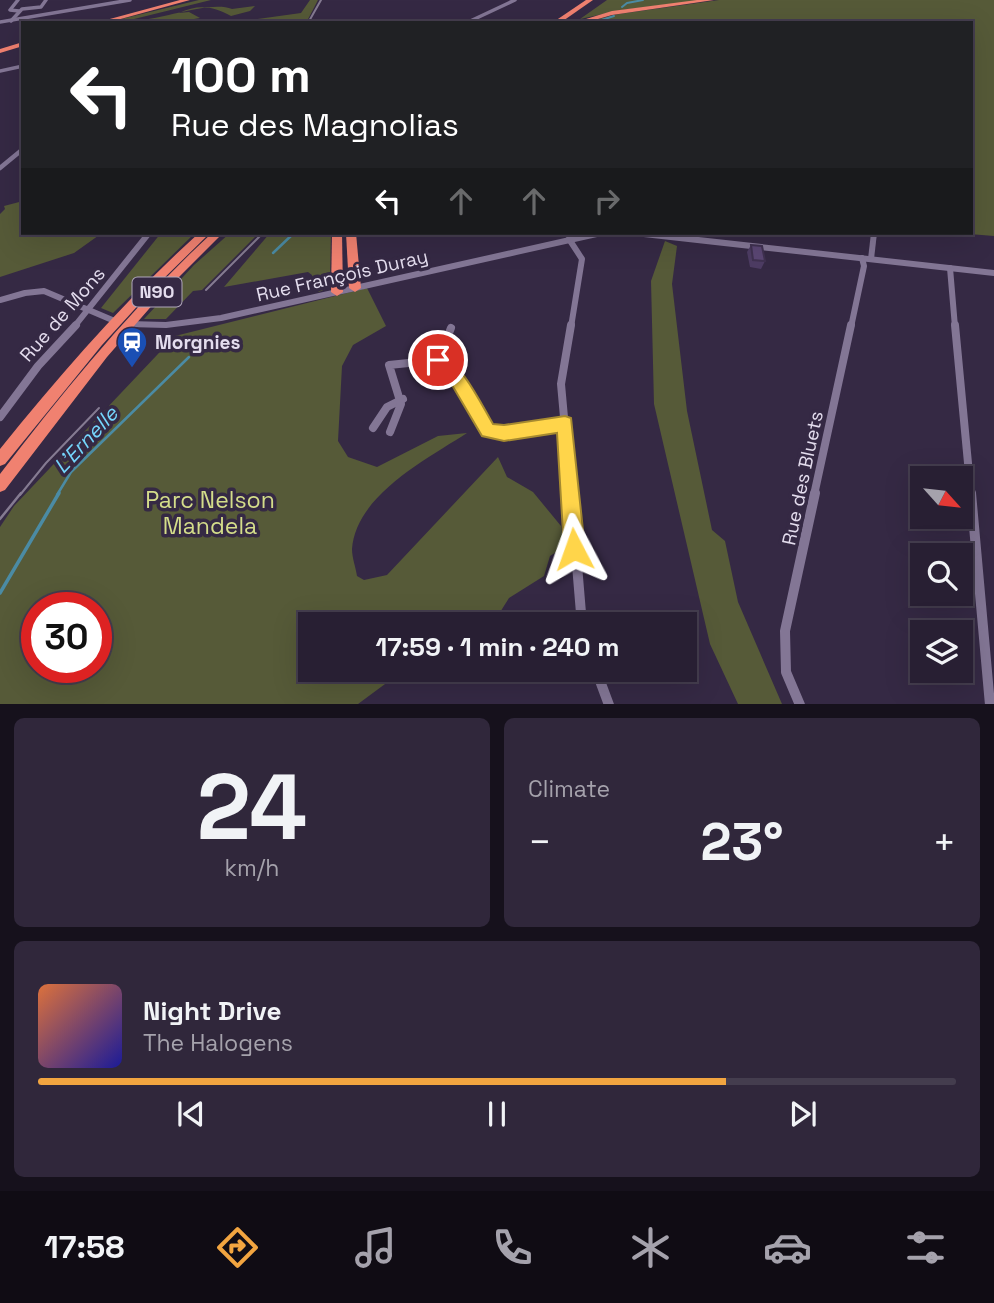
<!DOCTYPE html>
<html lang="en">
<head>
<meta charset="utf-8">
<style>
	body { margin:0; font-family:"Space Grotesk",sans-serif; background:#30273b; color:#f1f3f6; height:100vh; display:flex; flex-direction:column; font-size:26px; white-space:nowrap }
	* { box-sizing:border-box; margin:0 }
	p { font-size:23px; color:#a5a2ac }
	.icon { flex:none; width:38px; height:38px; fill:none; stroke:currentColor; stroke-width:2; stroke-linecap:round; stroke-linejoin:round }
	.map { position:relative; height:704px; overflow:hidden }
	.drawer { display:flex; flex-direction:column; gap:14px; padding:14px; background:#16111c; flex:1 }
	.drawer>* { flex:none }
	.banner { position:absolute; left:21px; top:21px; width:952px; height:214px; border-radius:0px; box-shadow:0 7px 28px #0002,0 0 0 2px #443d4e; background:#202124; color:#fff; overflow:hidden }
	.needle { width:46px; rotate:117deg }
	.fabs { position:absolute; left:910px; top:466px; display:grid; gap:14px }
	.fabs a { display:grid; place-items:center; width:63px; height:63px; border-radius:0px; background:#281f33; box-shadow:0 7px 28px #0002,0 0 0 2px #443d4e; font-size:35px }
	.speed { position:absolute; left:21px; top:592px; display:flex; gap:14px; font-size:35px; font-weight:700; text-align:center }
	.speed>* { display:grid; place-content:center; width:91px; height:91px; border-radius:50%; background:#281f33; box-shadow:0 7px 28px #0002,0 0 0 2px #443d4e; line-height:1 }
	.speed .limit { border:10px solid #d22; background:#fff; color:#111 }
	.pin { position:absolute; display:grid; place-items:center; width:60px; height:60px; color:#fff; margin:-30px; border:4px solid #fff; border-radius:50%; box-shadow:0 2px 7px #0007 }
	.me { position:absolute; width:77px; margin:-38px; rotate:356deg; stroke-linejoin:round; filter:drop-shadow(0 0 5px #0008) }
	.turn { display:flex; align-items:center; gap:24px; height:147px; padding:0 35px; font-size:32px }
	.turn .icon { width:91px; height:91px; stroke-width:2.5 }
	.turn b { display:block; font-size:49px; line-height:60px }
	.lanes { display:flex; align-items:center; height:66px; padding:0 35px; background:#0003; justify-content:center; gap:35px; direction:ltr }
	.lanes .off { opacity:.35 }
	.big { font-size:52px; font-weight:700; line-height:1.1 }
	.drawer .tile { flex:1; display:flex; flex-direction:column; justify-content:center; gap:10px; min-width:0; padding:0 24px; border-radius:10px; background:#30273b }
	.drawer .dial { align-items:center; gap:0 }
	.dial b { font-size:91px; line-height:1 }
	.song { display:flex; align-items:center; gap:21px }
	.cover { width:84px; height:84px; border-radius:10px; background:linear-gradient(135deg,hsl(20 70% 55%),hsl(240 70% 35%)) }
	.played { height:7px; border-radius:4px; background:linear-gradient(90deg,#f2a540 75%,#443d4e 75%) }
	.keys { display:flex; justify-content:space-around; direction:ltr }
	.heat { display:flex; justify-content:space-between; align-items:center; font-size:38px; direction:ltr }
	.drawer .tiles { flex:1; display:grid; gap:14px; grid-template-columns:1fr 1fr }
	.tile:last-child { grid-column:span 2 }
	.trip { position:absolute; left:298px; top:612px; width:399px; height:70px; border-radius:0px; background:#281f33; box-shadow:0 7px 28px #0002,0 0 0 2px #443d4e; font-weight:700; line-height:70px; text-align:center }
	.tabs { display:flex; height:112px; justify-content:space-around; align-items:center; background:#100c14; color:#a5a2ac }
	.tabs .icon { width:49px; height:49px }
	.tabs .current { color:#f2a540 }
	.tabs b { font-size:32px; color:#f1f3f6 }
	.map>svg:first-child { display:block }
	.green { fill:#565a38; fill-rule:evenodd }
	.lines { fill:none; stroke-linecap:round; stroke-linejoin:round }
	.stream-far2 { stroke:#4b8ba4; stroke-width:2 }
	.stream-far1 { stroke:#4b8ba4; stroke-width:2.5 }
	.stream { stroke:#4b8ba4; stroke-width:3.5 }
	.street-far4 { stroke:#837695; stroke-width:3.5 }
	.street-far3 { stroke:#837695; stroke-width:4.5 }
	.street-far2 { stroke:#837695; stroke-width:6 }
	.street-far1 { stroke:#837695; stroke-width:8 }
	.street { stroke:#837695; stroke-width:10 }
	.highway { fill:#f08170; fill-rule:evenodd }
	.tram-far1 { stroke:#857b92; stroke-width:2 }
	.tram { stroke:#857b92; stroke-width:2.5 }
	.wall { fill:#4d3c63 }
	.building { fill:#5a4673; stroke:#3f3150; stroke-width:2 }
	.route { fill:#ffd54a; stroke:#a68a30; stroke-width:2 }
	.labels { text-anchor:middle; stroke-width:7; stroke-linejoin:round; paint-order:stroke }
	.shield { fill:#352944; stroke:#b0a7bb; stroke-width:2 }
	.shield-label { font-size:18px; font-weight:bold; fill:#e4ddee }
	.street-label { font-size:19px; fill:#e4ddee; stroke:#352944 }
	.poi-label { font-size:19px; font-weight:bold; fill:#e4ddee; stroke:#352944; text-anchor:start }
	.water-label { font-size:21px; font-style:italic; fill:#75d6fc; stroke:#352944 }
	.near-park-label { font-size:23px; fill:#d4dd8a; stroke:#352944 }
</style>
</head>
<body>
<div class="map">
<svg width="994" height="705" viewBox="0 0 994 705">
	<rect width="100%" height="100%" fill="#352944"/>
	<g class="green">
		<path d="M199,0H211L126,21C159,22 208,0 232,9L255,6L250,11L231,16C213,6 198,4 179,13L189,12L200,18L170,23H105Z"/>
		<polygon points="310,0 318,0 306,23 228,23 301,13"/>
		<polygon points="607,0 705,0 622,10 580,19"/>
		<polygon points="719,0 994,0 994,236 957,233 971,233 971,23 582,23 619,14"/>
		<polygon points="23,201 23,233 102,233 74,253 0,277 0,214 5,209 4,206"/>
		<polygon points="161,233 195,233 113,313 101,308"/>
		<polygon points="230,233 259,233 202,290 193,291 166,319 144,319 194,265"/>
		<polygon points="270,233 331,233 330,287 319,292 316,290 312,275 308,272 224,287"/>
		<polygon points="665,241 677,246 672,284 687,411 712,530 725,541 738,602 782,704 738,704 710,644 654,404 651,281"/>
		<path d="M367,288L386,326L353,345L342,366L338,441L348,457L377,467L438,436L467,433C427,459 356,495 352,549C352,558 356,568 357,576L364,580L387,575L498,457L507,477L533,492L561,526L564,547L550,556L544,576L509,598L492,625H310V670H404L358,704L0,705V527L14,506L175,336ZM37,607H96V667H37Z"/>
	</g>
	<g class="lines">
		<g class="stream-far2">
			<polyline points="622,7 627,3 643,0"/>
			<polyline points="592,23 614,16"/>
		</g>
		<g class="stream-far1">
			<polyline points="273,253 294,233"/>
			<polyline points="57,495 71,472 189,357"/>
		</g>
		<polyline class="stream" points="0,593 59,493"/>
		<g class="street-far4">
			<polyline points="18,0 10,10 19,11"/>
			<polyline points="11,21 22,9 41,7 46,0"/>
			<polyline points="0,22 130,0"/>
			<polyline points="466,23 515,0"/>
			<polyline points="0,71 23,66"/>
		</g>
		<polyline class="street-far3" points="0,168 23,149"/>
		<g class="street-far2">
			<polyline points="635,233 994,273"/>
			<polyline points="569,239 582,259 571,327"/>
			<polyline points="871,259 874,233"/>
			<polyline points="950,268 955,327"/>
			<polyline points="0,300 25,293 44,291 117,322"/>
			<polyline points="129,324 166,325 221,318 601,233"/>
			<polyline points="74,327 149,233"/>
			<polyline points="851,327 864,266 862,258"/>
		</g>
		<g class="street-far1">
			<polyline points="955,325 971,495"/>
			<polyline points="438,360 451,328"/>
			<polyline points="0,417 38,366 76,325"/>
			<polyline points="373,428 387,407 403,399"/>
			<polyline points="390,432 401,404 389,365 438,360 458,381 488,431 504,433 565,424"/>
			<polyline points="571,495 561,384 571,325"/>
			<polyline points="814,495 851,325"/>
		</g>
		<g class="street">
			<polyline points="571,493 582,625"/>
			<polyline points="971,493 990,705"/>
			<polyline points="596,670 609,705"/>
			<polyline points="800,705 786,672 785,631 815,493"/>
		</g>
		<g class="highway">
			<polygon points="180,0 190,0 106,23 95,23"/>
			<polygon points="586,0 593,0 560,23 552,23"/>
			<polygon points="697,0 714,0 612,15 584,23 573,23 612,11"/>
			<polygon points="23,42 23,46 0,53 0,49"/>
			<path d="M199,233H210L153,289L102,345L5,464L0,466V449C62,372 126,299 199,233Z"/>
			<path d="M212,233H223L162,294L107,357L5,490L0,492V474C66,388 133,306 212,233Z"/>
			<polygon points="332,233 342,233 343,292 337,296 331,292"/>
			<polygon points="346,233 356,233 361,288 355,292 349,288"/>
		</g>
		<g class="tram-far1">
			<polyline points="308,23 321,0"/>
			<polyline points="206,290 263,233"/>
			<polyline points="20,495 46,463 99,408"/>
		</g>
		<polyline class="tram" points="0,519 21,493"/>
	</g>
	<polygon class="wall" points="751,245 765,261 761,269 750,267 747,252"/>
	<polygon class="building" points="751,245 762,246 765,261 753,260"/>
	<path class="route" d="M438,353C461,361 481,404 493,424L504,425L565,416L571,418L585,549L582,557L574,560L567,557L564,549L557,433L504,441L482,436L452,385L430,360L432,355Z"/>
	<defs>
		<g id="station-pin" transform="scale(1.575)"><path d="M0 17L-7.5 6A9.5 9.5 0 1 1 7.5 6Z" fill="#1a4fb4" stroke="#352944"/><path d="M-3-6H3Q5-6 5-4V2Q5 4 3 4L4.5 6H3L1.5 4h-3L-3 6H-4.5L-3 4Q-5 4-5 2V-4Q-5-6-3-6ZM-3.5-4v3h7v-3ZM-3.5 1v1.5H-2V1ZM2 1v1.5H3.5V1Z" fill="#fff"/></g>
	</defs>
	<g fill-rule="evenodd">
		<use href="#station-pin" x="132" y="342"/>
	</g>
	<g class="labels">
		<rect class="shield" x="132.5" y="277.5" width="49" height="29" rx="5"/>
		<g class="shield-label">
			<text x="157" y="298">N90</text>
		</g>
		<g class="street-label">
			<text transform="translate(342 275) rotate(-13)" y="7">Rue François Duray</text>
			<text transform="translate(62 314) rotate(-49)" y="7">Rue de Mons</text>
			<text transform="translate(802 478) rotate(-78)" y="7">Rue des Bluets</text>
		</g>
		<g class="poi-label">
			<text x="155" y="349">Morgnies</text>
		</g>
		<g class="water-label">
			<text transform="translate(86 440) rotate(-47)" y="7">L'Ernelle</text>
		</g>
		<g class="near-park-label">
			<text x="210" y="508">Parc Nelson<tspan x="210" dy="26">Mandela</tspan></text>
		</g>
	</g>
</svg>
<div class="fabs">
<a><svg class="needle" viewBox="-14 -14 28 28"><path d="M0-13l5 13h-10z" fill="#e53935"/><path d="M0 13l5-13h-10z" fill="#a5a2ac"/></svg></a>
<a><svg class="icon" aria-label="search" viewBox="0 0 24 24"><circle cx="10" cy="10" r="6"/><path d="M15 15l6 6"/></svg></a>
<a><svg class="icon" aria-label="layers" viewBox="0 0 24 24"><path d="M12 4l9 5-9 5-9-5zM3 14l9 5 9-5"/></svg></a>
</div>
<div class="speed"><div class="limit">30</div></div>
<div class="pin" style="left:438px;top:360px;background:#d93025"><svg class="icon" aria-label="arrive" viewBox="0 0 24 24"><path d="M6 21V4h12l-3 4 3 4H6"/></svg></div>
<svg class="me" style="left:574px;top:549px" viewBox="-20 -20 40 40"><path d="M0-17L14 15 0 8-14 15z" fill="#ffd54a" stroke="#fff" stroke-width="4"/></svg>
<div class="trip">17:59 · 1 min · 240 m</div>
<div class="banner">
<div class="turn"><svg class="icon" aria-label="left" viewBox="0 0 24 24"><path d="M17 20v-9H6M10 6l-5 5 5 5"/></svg><div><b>100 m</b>Rue des Magnolias</div></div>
<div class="lanes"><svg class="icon" aria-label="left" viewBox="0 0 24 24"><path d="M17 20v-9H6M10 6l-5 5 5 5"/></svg><svg class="icon off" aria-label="ahead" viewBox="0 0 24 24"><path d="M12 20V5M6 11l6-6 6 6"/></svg><svg class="icon off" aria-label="ahead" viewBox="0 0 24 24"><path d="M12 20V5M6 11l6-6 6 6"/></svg><svg class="icon off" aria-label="right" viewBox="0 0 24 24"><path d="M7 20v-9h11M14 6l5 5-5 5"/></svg></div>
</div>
</div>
<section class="drawer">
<div class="tiles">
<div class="tile dial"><b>24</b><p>km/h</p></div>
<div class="tile"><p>Climate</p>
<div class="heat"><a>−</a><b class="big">23°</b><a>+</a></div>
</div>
<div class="tile">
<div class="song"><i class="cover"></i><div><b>Night Drive</b><p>The Halogens</p></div></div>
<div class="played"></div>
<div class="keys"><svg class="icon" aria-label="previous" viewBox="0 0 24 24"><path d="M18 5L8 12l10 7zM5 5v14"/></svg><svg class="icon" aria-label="pause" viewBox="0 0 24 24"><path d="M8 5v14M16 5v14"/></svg><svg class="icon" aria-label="next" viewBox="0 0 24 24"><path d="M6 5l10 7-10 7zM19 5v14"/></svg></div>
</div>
</div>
</section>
<nav class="tabs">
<b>17:58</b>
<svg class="icon current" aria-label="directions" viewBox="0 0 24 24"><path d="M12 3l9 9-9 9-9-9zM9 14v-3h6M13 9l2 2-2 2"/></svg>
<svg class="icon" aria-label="music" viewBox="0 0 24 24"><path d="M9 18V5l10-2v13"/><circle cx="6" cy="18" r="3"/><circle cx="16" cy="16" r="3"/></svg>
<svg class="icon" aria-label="phone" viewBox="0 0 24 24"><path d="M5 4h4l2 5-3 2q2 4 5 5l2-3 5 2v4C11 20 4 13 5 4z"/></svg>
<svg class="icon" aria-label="climate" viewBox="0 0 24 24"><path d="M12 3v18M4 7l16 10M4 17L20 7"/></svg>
<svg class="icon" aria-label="car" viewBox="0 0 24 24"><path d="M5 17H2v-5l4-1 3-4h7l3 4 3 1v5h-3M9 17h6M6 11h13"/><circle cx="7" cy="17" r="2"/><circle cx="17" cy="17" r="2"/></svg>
<svg class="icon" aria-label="filters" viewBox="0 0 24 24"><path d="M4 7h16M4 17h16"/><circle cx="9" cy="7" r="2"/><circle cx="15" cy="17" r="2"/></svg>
</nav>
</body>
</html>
